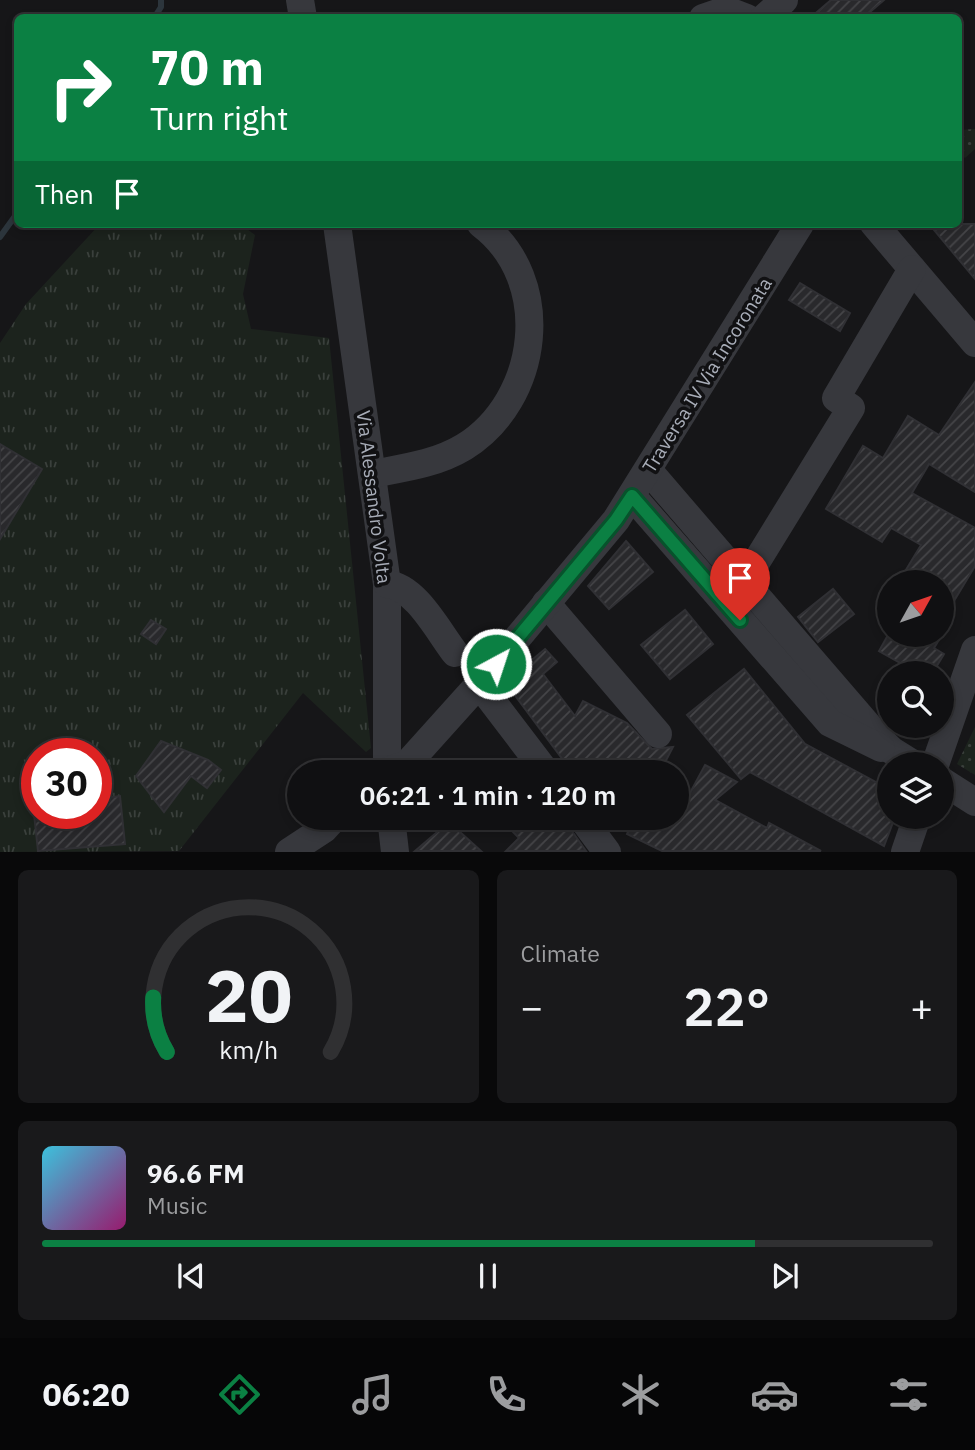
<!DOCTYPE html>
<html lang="en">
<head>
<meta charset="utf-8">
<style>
	body { margin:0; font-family:"IBM Plex Sans",sans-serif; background:#19191b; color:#f1f3f6; height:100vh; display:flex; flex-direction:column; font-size:26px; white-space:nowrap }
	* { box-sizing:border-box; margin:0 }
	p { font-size:23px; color:#9c9d9f }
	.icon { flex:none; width:38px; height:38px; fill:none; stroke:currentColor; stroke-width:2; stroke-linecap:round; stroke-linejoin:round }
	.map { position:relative; height:852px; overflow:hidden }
	.sheet { display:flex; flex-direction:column; gap:18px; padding:18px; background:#09090a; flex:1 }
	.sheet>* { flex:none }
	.top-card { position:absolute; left:14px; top:14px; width:948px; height:214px; border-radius:10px; box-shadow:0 4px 10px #0003,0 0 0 2px #303032; background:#0b8043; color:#fff; overflow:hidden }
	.needle { width:46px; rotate:50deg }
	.buttons { position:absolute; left:877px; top:570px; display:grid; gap:14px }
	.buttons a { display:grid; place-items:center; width:77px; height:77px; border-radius:50%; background:#101012; box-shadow:0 4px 10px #0003,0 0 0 2px #303032; font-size:35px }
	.speed { position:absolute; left:21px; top:738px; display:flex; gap:14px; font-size:35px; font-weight:700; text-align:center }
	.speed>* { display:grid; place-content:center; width:91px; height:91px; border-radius:50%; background:#101012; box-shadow:0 4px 10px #0003,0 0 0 2px #303032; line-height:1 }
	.speed .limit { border:10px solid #d22; background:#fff; color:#111 }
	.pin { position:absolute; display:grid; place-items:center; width:60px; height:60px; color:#fff; margin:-72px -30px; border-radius:50% 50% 50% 0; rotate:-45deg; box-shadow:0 0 7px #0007 }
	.pin .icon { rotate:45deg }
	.me { position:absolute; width:77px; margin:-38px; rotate:40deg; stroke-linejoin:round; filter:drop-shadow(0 0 5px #0008) }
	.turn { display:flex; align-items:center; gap:24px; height:147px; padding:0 21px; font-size:32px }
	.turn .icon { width:91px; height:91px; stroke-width:2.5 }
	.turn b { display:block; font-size:49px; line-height:60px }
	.then { display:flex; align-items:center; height:66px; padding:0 21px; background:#0003; gap:14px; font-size:26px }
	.big { font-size:52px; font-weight:600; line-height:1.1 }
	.sheet .widget { flex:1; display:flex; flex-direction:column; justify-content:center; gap:10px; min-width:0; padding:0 24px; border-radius:10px; background:#19191b }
	.sheet .dial { align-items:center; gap:0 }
	.dial svg { height:182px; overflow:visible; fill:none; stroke:#303032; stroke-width:7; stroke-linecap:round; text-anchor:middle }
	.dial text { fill:#f1f3f6; stroke:none }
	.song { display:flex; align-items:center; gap:21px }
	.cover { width:84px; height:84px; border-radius:10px; background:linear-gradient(135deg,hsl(190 70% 55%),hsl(320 70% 35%)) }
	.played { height:7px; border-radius:4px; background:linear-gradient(90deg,#0b8043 80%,#303032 80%) }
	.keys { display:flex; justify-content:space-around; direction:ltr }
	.heat { display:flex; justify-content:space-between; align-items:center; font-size:38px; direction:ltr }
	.sheet .tiles { flex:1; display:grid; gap:18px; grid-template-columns:1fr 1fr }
	.widget:last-child { grid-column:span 2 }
	.trip { position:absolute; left:287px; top:760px; width:402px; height:70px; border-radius:35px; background:#101012; box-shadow:0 4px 10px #0003,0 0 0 2px #303032; font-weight:600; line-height:70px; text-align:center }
	.tabs { display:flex; height:112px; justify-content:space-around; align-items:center; background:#060607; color:#9c9d9f }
	.tabs .icon { width:49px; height:49px }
	.tabs .current { color:#0b8043 }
	.tabs b { font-size:32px; color:#f1f3f6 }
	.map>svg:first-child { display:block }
	.grass { fill:url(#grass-dots) }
	.park { fill:url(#park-tufts); fill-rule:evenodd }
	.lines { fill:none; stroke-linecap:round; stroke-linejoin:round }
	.stream { stroke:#2c353c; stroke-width:6 }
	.building { fill:url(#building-hatch); stroke:#303034; stroke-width:2 }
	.minor { stroke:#37383d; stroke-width:28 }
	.route-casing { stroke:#07532c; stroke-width:18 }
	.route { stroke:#0b8043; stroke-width:12 }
	.labels { text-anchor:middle; stroke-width:7; stroke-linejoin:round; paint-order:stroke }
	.street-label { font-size:19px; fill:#a8adb8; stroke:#111113 }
</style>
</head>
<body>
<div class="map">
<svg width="975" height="852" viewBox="0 0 975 852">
	<defs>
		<pattern id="grass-dots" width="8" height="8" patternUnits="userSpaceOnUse" patternTransform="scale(1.75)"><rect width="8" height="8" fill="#1c231d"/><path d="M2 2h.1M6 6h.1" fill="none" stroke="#3a403c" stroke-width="1.8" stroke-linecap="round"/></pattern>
		<pattern id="park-tufts" width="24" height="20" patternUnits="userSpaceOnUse" patternTransform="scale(1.75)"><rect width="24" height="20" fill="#1c231d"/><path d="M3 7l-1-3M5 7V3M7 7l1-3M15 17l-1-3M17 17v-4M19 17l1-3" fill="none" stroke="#3a403c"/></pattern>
		<pattern id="building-hatch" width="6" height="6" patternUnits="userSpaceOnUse" patternTransform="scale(1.75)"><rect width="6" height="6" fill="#29292c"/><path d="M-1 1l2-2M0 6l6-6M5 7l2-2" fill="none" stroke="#454548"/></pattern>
	</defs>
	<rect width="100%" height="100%" fill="#161618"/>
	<g class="grass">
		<polygon points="975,129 975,149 965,158 959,152 959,130"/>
		<polygon points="975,727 975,775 957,764"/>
	</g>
	<path class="park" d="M100,224H240L255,235L243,294L251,329L329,338L371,748L366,752L303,693L179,851L0,852V343L26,304ZM37,754H96V814H37Z"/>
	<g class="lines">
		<g class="stream">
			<polyline points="154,18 161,7 161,0"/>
			<polyline points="0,237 18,212"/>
		</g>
	</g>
	<g class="building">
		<polygon points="831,0 884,0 863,18 810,18"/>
		<polygon points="929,224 975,224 975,279"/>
		<polygon points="800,283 850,313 840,331 789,300"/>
		<polygon points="975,382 975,492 929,464 912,493 975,528 975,566 942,621 942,583 898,583 921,545 891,528 882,542 826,509 863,446 883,458 908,416 939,435"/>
		<polygon points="0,444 42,469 0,539"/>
		<polygon points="626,541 653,572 609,609 588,586"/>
		<polygon points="833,589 854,614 818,642 798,617"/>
		<polygon points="685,610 713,644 670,679 641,645"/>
		<polygon points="151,620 166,629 156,644 141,634"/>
		<polygon points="888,635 942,635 934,648 944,654 932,674 920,674 879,651"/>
		<polygon points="545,649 557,662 543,674 575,716 583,701 627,723 652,749 673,747 660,772 572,772 505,682"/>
		<polygon points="744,669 805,744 889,789 889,817 895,817 884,846 750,772 741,779 687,715"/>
		<polygon points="161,741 208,760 221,770 207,788 191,776 164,812 136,776"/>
		<polygon points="705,765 737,782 715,800 767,828 769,823 821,851 662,851 627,834 634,817 677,817"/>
		<polygon points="120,796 125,844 38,851 34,814 96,814 96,799"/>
		<polygon points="525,817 562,817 586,851 506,851 519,838 512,831"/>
		<polygon points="449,822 481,851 415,851 436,833"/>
	</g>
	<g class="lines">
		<g class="minor">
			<polyline points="300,0 303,18"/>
			<polyline points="703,18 726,10 747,18"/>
			<polyline points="764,18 784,0"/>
			<polyline points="337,224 387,584 387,772"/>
			<polyline points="874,224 975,343"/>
			<polyline points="648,470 877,736 891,750 915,765"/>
			<path d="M372,474C403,468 436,464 464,447C540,400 555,280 481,224"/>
			<polyline points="632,496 830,723 881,748"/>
			<polyline points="744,582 851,408 836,398 912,269"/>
			<path d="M387,584C416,587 438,631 455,653"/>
			<polyline points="546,603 658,734"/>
			<polyline points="479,684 546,772"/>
			<polyline points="935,765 975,650"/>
			<polyline points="385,772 407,764 479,684 616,520 800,224"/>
			<polyline points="942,781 975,802"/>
			<polyline points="391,817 395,852"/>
			<polyline points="581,817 607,852"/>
			<polyline points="289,852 324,829 335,817"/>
			<polyline points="905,852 917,817"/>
		</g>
	</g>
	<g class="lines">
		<g class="route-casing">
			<polyline id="route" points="496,664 616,520 632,496 740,620"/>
		</g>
		<use href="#route" class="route"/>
	</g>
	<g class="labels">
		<g class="street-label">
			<text transform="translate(707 375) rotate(-58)" y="7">Traversa IV Via Incoronata</text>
			<text transform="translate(374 497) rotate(83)" y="7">Via Alessandro Volta</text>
		</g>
	</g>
</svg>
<div class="buttons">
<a><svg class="needle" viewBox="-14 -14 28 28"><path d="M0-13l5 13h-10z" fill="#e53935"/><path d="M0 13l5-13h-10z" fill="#9c9d9f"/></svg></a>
<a><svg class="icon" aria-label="search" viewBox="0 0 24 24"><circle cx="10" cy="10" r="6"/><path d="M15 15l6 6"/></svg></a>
<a><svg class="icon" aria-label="layers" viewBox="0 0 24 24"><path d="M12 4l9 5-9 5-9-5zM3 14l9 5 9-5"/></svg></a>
</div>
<div class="speed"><div class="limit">30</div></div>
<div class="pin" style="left:740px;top:620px;background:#d93025"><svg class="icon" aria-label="arrive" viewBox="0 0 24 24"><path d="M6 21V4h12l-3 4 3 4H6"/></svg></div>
<svg class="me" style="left:496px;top:664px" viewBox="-20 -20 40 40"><circle r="17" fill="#0b8043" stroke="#fff" stroke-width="3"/><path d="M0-11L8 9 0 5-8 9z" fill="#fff"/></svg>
<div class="trip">06:21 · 1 min · 120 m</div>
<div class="top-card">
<div class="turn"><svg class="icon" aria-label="right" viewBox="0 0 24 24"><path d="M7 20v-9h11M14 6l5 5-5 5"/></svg><div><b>70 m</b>Turn right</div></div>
<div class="then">Then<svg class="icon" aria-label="arrive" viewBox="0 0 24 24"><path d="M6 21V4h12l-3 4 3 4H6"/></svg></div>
</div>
</div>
<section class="sheet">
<div class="tiles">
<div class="widget dial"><svg viewBox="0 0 100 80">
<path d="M14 69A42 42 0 1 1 86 69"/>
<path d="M14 69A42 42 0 0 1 8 45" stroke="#0b8043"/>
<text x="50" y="56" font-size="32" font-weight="700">20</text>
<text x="50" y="72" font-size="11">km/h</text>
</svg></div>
<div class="widget"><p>Climate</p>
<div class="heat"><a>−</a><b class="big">22°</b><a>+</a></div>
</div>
<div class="widget">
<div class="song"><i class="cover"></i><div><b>96.6 FM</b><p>Music</p></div></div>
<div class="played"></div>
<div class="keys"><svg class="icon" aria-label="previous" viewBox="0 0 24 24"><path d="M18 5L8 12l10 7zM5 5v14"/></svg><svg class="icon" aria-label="pause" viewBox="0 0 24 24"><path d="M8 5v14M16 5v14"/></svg><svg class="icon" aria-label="next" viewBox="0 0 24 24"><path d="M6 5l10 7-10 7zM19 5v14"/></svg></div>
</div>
</div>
</section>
<nav class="tabs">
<b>06:20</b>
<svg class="icon current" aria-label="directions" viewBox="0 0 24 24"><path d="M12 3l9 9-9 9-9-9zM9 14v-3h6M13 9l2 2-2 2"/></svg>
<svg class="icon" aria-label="music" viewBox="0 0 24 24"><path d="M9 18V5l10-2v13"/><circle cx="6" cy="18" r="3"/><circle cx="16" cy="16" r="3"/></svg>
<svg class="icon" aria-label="phone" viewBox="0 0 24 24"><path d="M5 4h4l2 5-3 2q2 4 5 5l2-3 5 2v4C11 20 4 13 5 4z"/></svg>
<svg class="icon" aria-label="climate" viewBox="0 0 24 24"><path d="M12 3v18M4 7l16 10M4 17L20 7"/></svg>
<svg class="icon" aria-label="car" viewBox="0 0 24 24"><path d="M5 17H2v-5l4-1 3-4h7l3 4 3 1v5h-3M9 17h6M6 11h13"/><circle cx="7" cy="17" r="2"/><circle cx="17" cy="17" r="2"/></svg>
<svg class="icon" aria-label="filters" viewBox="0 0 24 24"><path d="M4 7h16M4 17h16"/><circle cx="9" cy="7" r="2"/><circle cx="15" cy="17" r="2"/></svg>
</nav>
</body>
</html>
